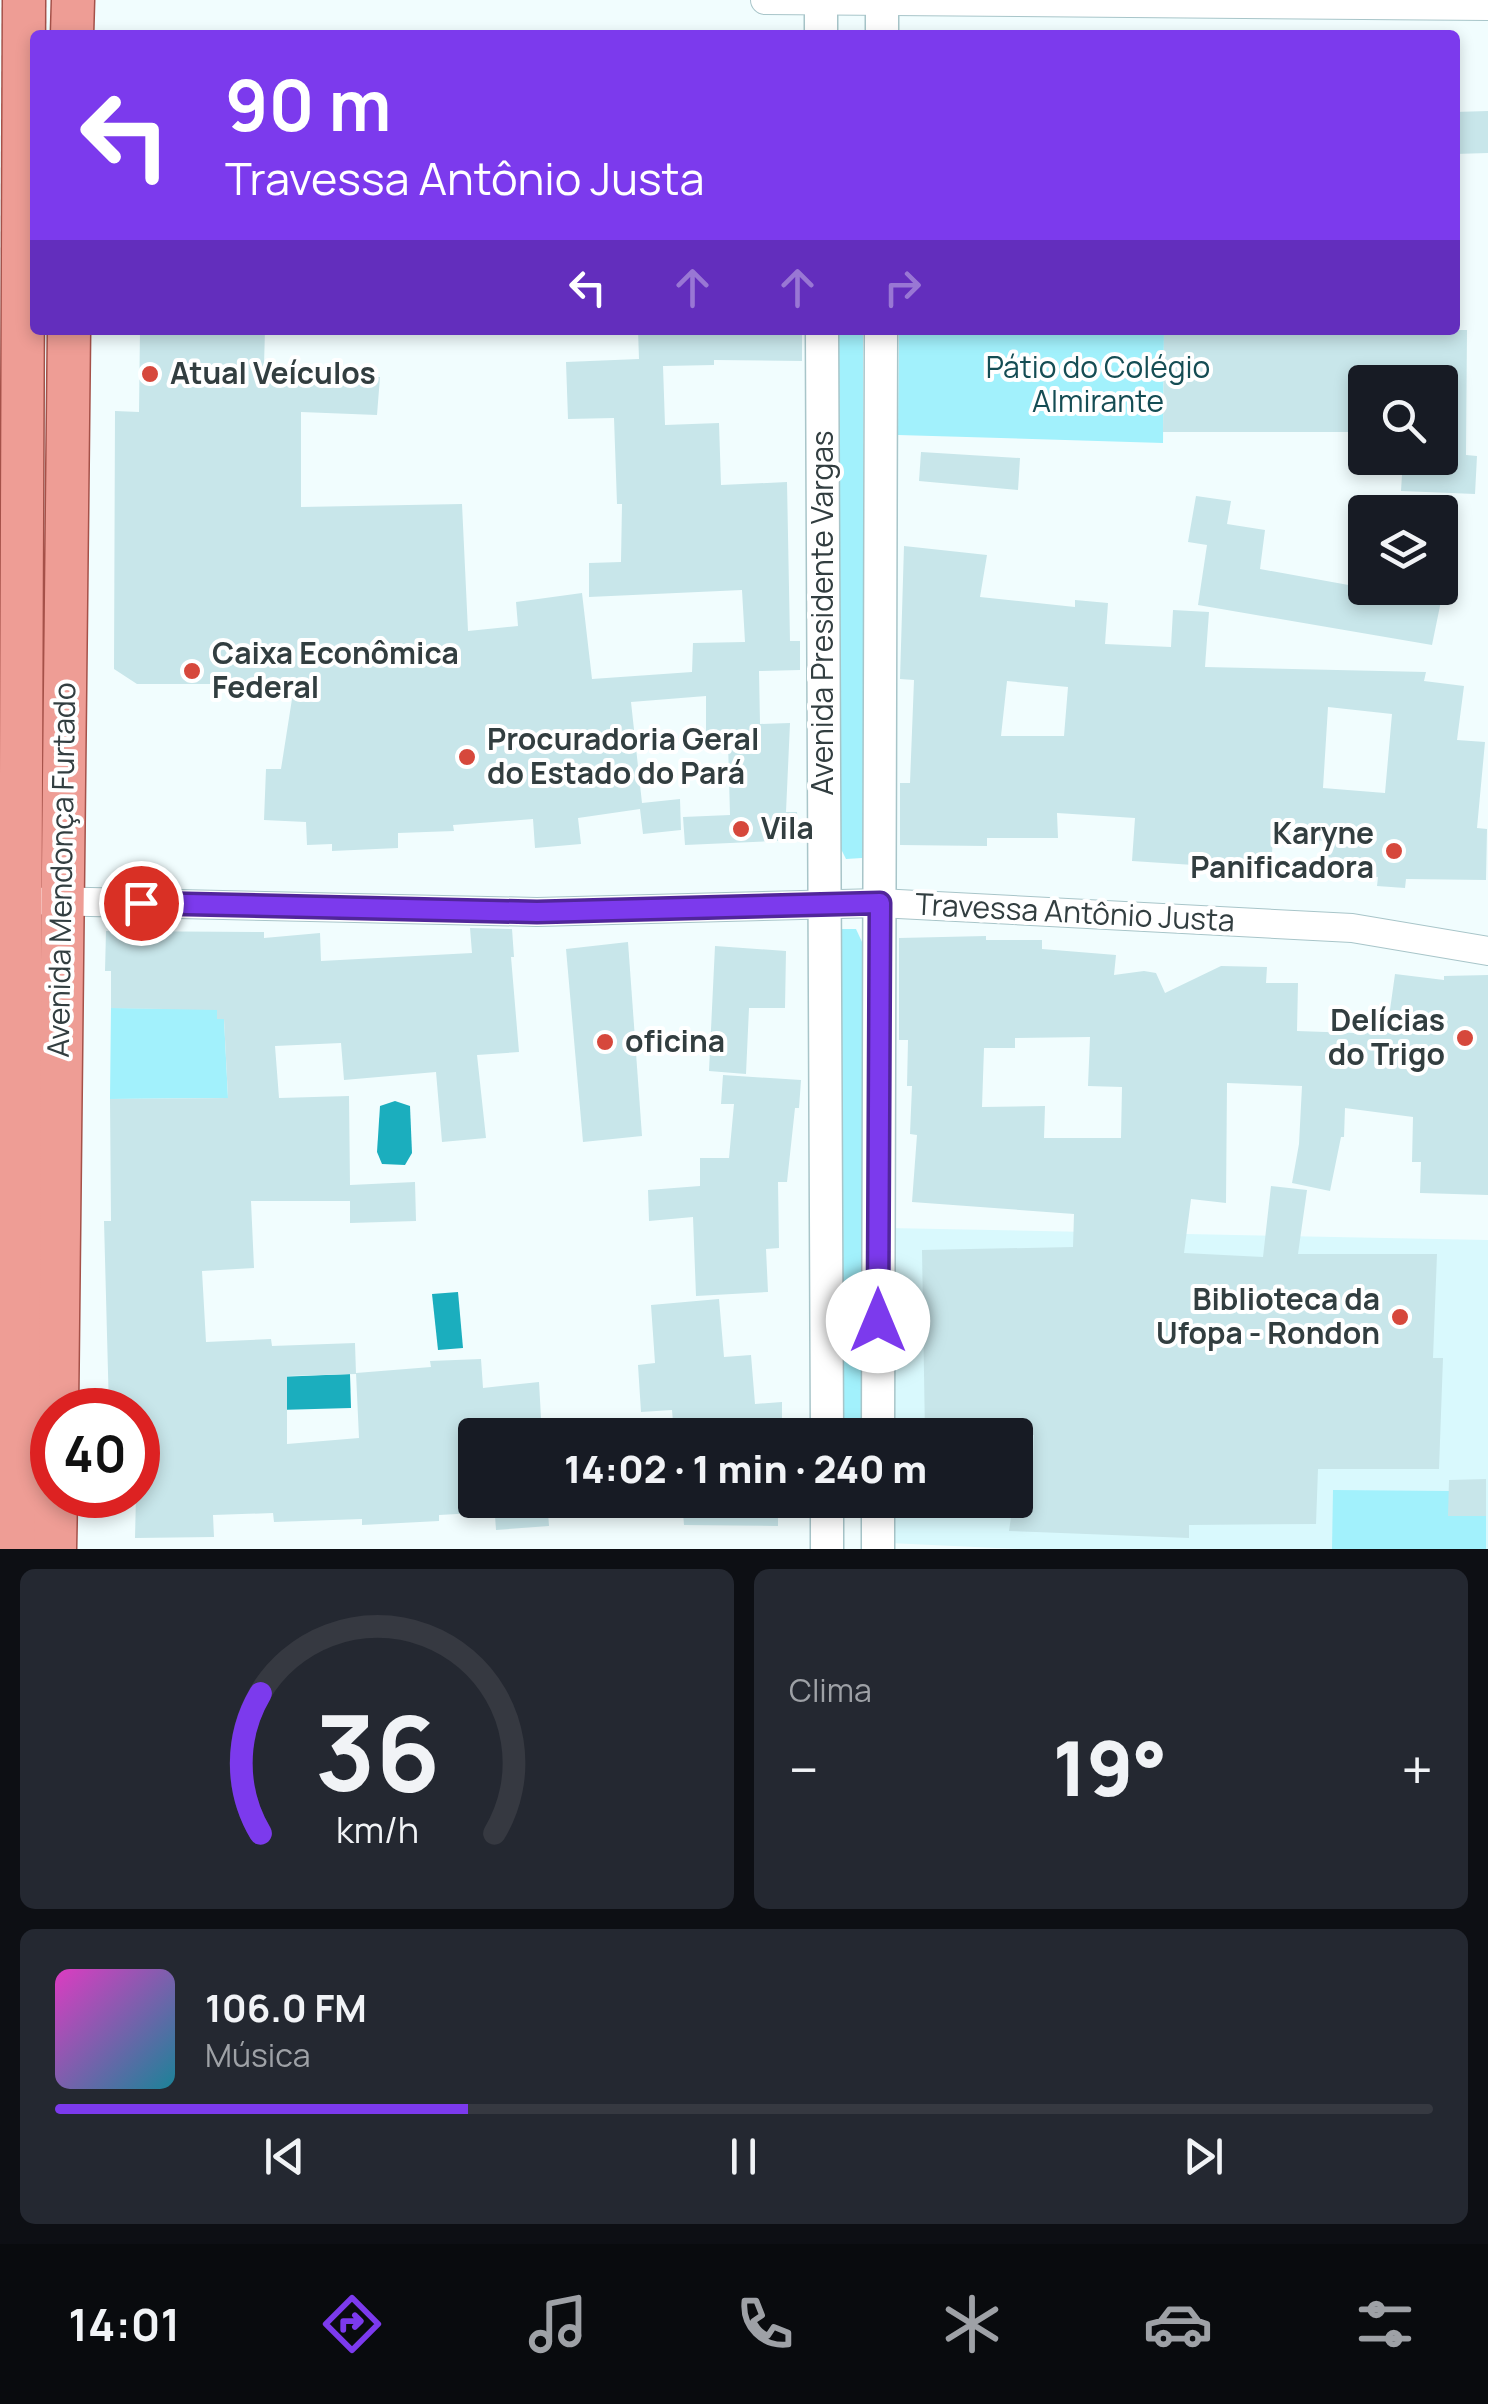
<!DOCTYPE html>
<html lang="pt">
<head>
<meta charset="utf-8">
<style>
	body { margin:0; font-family:Manrope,sans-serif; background:#242831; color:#f1f3f6; height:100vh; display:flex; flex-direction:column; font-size:38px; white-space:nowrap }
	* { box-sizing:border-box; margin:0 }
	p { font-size:32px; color:#9ea1a6 }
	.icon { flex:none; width:55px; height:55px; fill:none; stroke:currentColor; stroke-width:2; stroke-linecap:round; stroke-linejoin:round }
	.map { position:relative; height:1549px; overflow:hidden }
	.side { display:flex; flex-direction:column; gap:20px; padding:20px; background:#0d0f14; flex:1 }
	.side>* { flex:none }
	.banner { position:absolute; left:30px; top:30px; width:1430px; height:305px; border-radius:10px; box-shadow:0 5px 15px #0003; background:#7c3aed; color:#fff; overflow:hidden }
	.fabs { position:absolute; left:1348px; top:365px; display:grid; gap:20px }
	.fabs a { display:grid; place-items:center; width:110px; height:110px; border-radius:10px; background:#171b24; box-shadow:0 5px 15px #0003; font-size:50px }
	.speed { position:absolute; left:30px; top:1388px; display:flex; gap:20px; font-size:50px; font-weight:700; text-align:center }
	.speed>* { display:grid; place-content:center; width:130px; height:130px; border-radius:50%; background:#171b24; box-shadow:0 5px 15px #0003; line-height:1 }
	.speed .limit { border:15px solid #d22; background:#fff; color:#111 }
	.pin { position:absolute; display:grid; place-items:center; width:85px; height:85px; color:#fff; margin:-42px; border:5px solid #fff; border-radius:50%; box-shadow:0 2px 10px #0007 }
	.me { position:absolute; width:110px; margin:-55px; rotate:0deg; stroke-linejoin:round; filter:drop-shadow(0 0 8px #0008) }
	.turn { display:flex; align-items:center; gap:35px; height:210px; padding:0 30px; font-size:45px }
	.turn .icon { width:130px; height:130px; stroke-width:2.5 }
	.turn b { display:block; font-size:70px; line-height:85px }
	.lanes { display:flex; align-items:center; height:95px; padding:0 30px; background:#0003; justify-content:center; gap:50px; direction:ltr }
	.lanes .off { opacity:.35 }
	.big { font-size:75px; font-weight:800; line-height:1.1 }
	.side .widget { flex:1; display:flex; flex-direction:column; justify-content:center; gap:15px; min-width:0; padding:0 35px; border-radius:15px; background:#242831 }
	.side .dial { align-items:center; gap:0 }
	.dial svg { height:260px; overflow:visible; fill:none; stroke:#363941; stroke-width:7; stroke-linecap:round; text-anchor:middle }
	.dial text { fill:#f1f3f6; stroke:none }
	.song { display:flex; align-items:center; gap:30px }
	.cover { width:120px; height:120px; border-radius:15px; background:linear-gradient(135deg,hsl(310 70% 55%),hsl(190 70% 35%)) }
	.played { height:10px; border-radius:5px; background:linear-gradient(90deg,#7c3aed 30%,#363941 30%) }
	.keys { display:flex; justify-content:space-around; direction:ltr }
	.heat { display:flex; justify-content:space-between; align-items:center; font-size:55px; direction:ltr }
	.side .tiles { flex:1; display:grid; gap:20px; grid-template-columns:1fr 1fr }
	.widget:last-child { grid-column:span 2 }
	.trip { position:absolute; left:458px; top:1418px; width:575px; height:100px; border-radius:10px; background:#171b24; box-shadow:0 5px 15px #0003; font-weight:800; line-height:100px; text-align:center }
	.tabs { display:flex; height:160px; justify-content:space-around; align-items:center; background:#090b0e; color:#9ea1a6 }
	.tabs .icon { width:70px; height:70px }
	.tabs .current { color:#7c3aed }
	.tabs b { font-size:45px; color:#f1f3f6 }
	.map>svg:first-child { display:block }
	.built { fill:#d9f9fd }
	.green { fill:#a2f1fc }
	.water { fill:#1baebe }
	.building { fill:#c8e6ea; fill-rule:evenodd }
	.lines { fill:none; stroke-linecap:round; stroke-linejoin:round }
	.minor-casing { stroke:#a8c5c9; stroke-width:30 }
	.tertiary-casing { stroke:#a8c5c9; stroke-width:35 }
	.primary-casing { stroke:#a55149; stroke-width:45 }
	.minor { stroke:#fff; stroke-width:28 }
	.tertiary { stroke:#fff; stroke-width:32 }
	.primary { stroke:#ee9d95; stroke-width:42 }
	.route-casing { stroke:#51269a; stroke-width:25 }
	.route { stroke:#7c3aed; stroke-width:18 }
	.poi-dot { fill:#d6483c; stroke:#fff; stroke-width:4 }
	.labels { text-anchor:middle; stroke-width:8; stroke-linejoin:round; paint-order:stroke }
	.park-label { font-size:30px; fill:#154d54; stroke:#fff }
	.poi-label { font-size:30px; font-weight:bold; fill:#323e40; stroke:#fff; text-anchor:start }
	.street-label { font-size:30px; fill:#323e40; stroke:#fff }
</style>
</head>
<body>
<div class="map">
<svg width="1488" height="1549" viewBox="0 0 1488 1549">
	<rect width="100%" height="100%" fill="#f1fdfe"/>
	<polygon class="built" points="888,1228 1488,1240 1488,1549 1020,1549 889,1543 889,1500 1015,1500 1015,1435 889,1435"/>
	<g class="green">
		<polygon points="839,330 863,330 864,844 862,858 846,859 839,845"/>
		<polygon points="899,330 1164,330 1163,443 898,435"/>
		<polygon points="839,929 856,929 862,942 862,1435 839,1435"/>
		<polygon points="111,1008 217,1009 217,1019 224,1019 228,1098 110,1099"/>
		<polygon points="1333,1490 1449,1491 1449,1516 1486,1516 1486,1549 1332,1549"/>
	</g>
	<g class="water">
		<polygon points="395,1101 410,1106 412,1153 405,1165 382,1164 377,1152 380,1106"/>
		<polygon points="458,1292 463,1348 438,1350 432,1294"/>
		<polygon points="350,1374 351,1408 278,1410 278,1377"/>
	</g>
	<g class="building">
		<polygon points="1488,111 1488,153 1455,154 1455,112"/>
		<polygon points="140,330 265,330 264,365 364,366 363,378 380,377 377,415 301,412 301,507 462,504 468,631 518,626 516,602 582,593 592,679 692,672 693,643 745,642 742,590 589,597 589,563 621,562 622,504 617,504 614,418 568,419 566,362 639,359 638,330 802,330 802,361 714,360 714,365 663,366 665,425 719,423 721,485 787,482 790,641 800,641 800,670 759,671 760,724 790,723 786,812 797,812 799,840 685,845 683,817 730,815 728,742 706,742 706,696 631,702 642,803 680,799 681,830 643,834 640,809 578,818 581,844 535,848 533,819 453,825 454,831 398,833 398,848 332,851 332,844 307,845 306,822 264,820 266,769 281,769 292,699 269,701 269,684 137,684 114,669 115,411 139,412"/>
		<polygon points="1164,330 1467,330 1466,455 1477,456 1475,494 1401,491 1403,458 1440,458 1440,382 1365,382 1365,432 1163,432"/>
		<polygon points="921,452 1020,458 1018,490 919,481"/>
		<polygon points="1196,496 1231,501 1227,524 1265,530 1260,569 1365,588 1413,588 1412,596 1441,601 1432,645 1198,605 1207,545 1188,542"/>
		<path d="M904,546L987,555L980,597L1075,607V600L1108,603L1105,644L1171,647L1173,610L1209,612L1205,667L1426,672L1424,681L1464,686L1457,740L1485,742L1477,828L1487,829L1486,880L1406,879L1405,888L1377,886L1378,877L1336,875L1337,858L1324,857L1325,841L1273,837L1271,870L1132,861L1135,818L1057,813L1058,838H987V846L900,845V783H910L914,680L900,679ZM1007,681L1068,687L1064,736H1001ZM1328,707L1392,714L1385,793L1323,788Z"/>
		<polygon points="470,928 512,929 514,957 511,957 519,1052 477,1055 486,1138 442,1142 436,1072 344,1080 341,1043 275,1046 279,1098 349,1096 350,1185 415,1182 416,1221 350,1223 350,1201 251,1201 254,1268 202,1271 206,1342 271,1339 272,1346 355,1343 356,1374 287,1376 287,1444 359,1438 356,1373 431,1367 430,1361 481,1359 483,1388 539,1382 542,1435 475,1435 475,1513 439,1515 439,1521 362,1525 362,1519 274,1522 273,1513 213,1515 214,1537 135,1538 138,1410 109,1410 104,1221 111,1221 110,1099 228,1098 224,1019 217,1019 217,1010 111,1008 111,971 105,971 106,931 264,932 264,938 320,933 321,961 472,953"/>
		<path d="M986,936V940H1042V949L1116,955L1114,975L1144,971L1156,973L1165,993L1221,966L1267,967L1266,983H1298L1297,1031L1354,1033L1356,1014L1389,1017L1395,974L1444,980V976L1488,975V1195L1420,1193L1421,1162H1412L1413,1117L1345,1108L1344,1137H1341L1330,1191L1292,1183L1299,1144L1302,1086L1227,1083L1226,1203L1191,1199L1184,1253L1263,1257L1271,1186L1307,1190L1298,1254H1437L1433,1358H1443L1439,1469H1318L1316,1524L1189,1525V1538L1009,1531L1015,1490L1032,1491L1034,1435H925L922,1250L1073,1247L1074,1214L912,1202L917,1135L910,1134L912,1086H907L908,1040H899V938ZM1090,1037L1088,1086L1122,1087L1121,1138H1044L1045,1106L982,1107L984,1048H1015V1038Z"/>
		<polygon points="628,942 642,1136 583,1142 566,949"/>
		<polygon points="715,946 786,951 785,1008 749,1008 746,1074 709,1071"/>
		<polygon points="723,1075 801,1080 799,1108 795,1108 787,1182 778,1182 779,1248 766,1249 768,1292 696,1296 693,1217 649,1221 648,1190 700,1186 700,1158 729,1158 734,1104 721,1104"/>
		<polygon points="719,1299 724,1357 751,1355 755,1404 782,1402 782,1435 674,1435 672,1410 641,1412 638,1365 655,1363 651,1305"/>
		<polygon points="1486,1479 1486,1516 1448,1516 1449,1480"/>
		<polygon points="494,1500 547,1500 549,1526 496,1530"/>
		<polygon points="682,1500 778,1500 778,1526 684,1525"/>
	</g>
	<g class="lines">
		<g class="minor-casing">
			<g id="minor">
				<polyline points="765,0 1488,6"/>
				<polyline points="46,901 537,912 879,903 1352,928 1488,951"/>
			</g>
		</g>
		<g class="tertiary-casing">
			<g id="tertiary">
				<polyline points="821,0 821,35"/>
				<polyline points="882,35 882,0"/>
				<polyline points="822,330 827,1435"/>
				<polyline points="878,1435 881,330"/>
				<polyline points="827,1500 827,1549"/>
				<polyline points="878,1549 878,1500"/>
			</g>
		</g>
		<g class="primary-casing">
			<g id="primary">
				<polyline points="72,35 73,0"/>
				<polyline points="57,1410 69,330"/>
				<polyline points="18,1549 24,0"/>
				<polyline points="55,1549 56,1495"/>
			</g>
		</g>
		<use href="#minor" class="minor"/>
		<use href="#tertiary" class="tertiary"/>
		<use href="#primary" class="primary"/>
	</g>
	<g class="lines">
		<g class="route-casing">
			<polyline id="route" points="141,903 537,912 880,903 878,1321"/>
		</g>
		<use href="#route" class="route"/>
	</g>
	<g class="poi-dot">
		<circle cx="150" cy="374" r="10"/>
		<circle cx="192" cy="671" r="10"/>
		<circle cx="467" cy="757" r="10"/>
		<circle cx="741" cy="829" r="10"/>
		<circle cx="1394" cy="851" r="10"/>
		<circle cx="1465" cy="1038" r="10"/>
		<circle cx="605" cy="1042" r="10"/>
		<circle cx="1400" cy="1317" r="10"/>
	</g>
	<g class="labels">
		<g class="park-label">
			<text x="1098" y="378">Pátio do Colégio<tspan x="1098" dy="34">Almirante</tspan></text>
		</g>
		<g class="poi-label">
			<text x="170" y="384">Atual Veículos</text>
			<text x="212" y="664">Caixa Econômica<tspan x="212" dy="34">Federal</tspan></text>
			<text x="487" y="750">Procuradoria Geral<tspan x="487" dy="34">do Estado do Pará</tspan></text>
			<text x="761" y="839">Vila</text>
			<text x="1374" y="844" text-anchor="end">Karyne<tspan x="1374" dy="34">Panificadora</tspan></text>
			<text x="1445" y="1031" text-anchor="end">Delícias<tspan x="1445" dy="34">do Trigo</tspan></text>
			<text x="625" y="1052">oficina</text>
			<text x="1380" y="1310" text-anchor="end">Biblioteca da<tspan x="1380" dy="34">Ufopa - Rondon</tspan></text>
		</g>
		<g class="street-label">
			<text transform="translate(823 613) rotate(-90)" y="10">Avenida Presidente Vargas</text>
			<text transform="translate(62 870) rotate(-89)" y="10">Avenida Mendonça Furtado</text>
			<text transform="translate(1075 913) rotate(3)" y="10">Travessa Antônio Justa</text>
		</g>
	</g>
</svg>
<div class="fabs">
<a><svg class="icon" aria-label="search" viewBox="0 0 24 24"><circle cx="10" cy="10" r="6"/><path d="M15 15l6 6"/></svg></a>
<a><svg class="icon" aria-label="layers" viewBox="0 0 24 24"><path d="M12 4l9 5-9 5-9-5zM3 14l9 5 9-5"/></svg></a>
</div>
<div class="speed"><div class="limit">40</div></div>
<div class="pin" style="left:141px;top:903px;background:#d93025"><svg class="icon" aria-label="arrive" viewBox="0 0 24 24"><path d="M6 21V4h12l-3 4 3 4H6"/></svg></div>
<svg class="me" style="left:878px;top:1321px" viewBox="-20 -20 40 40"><circle r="19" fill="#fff"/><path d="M0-13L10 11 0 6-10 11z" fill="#7c3aed"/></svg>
<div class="trip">14:02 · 1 min · 240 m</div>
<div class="banner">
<div class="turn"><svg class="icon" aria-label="left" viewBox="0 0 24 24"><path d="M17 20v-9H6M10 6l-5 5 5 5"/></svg><div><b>90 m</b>Travessa Antônio Justa</div></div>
<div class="lanes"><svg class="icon" aria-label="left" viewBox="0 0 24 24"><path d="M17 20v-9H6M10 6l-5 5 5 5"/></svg><svg class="icon off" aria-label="ahead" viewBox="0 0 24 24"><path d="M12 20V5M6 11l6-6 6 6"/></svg><svg class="icon off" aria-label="ahead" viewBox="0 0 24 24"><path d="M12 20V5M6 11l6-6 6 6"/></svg><svg class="icon off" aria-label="right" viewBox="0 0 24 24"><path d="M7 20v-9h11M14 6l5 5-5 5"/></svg></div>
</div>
</div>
<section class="side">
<div class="tiles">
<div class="widget dial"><svg viewBox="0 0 100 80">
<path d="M14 69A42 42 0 1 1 86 69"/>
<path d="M14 69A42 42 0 0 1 14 26" stroke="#7c3aed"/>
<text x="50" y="56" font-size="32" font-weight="700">36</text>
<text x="50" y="72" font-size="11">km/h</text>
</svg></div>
<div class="widget"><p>Clima</p>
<div class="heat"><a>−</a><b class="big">19°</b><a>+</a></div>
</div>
<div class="widget">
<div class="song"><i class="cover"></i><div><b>106.0 FM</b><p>Música</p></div></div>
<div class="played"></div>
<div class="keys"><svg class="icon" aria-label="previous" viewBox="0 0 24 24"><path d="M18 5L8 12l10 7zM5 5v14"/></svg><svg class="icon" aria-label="pause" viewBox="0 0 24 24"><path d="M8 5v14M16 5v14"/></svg><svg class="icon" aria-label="next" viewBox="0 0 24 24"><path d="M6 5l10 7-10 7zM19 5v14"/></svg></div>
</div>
</div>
</section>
<nav class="tabs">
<b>14:01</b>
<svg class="icon current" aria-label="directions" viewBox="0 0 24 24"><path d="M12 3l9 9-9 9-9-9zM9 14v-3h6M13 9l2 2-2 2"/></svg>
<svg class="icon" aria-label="music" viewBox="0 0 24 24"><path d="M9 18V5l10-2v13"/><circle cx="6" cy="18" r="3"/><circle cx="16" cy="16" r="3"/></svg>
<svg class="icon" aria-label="phone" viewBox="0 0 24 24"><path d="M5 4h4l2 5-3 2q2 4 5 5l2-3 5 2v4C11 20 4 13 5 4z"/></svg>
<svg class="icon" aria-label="climate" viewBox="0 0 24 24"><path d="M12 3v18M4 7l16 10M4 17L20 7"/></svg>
<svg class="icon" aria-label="car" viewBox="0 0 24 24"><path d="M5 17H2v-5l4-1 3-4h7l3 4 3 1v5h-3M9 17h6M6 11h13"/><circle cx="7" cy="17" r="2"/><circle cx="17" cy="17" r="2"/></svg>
<svg class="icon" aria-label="filters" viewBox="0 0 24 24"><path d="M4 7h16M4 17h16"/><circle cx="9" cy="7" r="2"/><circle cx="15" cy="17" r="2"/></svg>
</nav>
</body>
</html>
